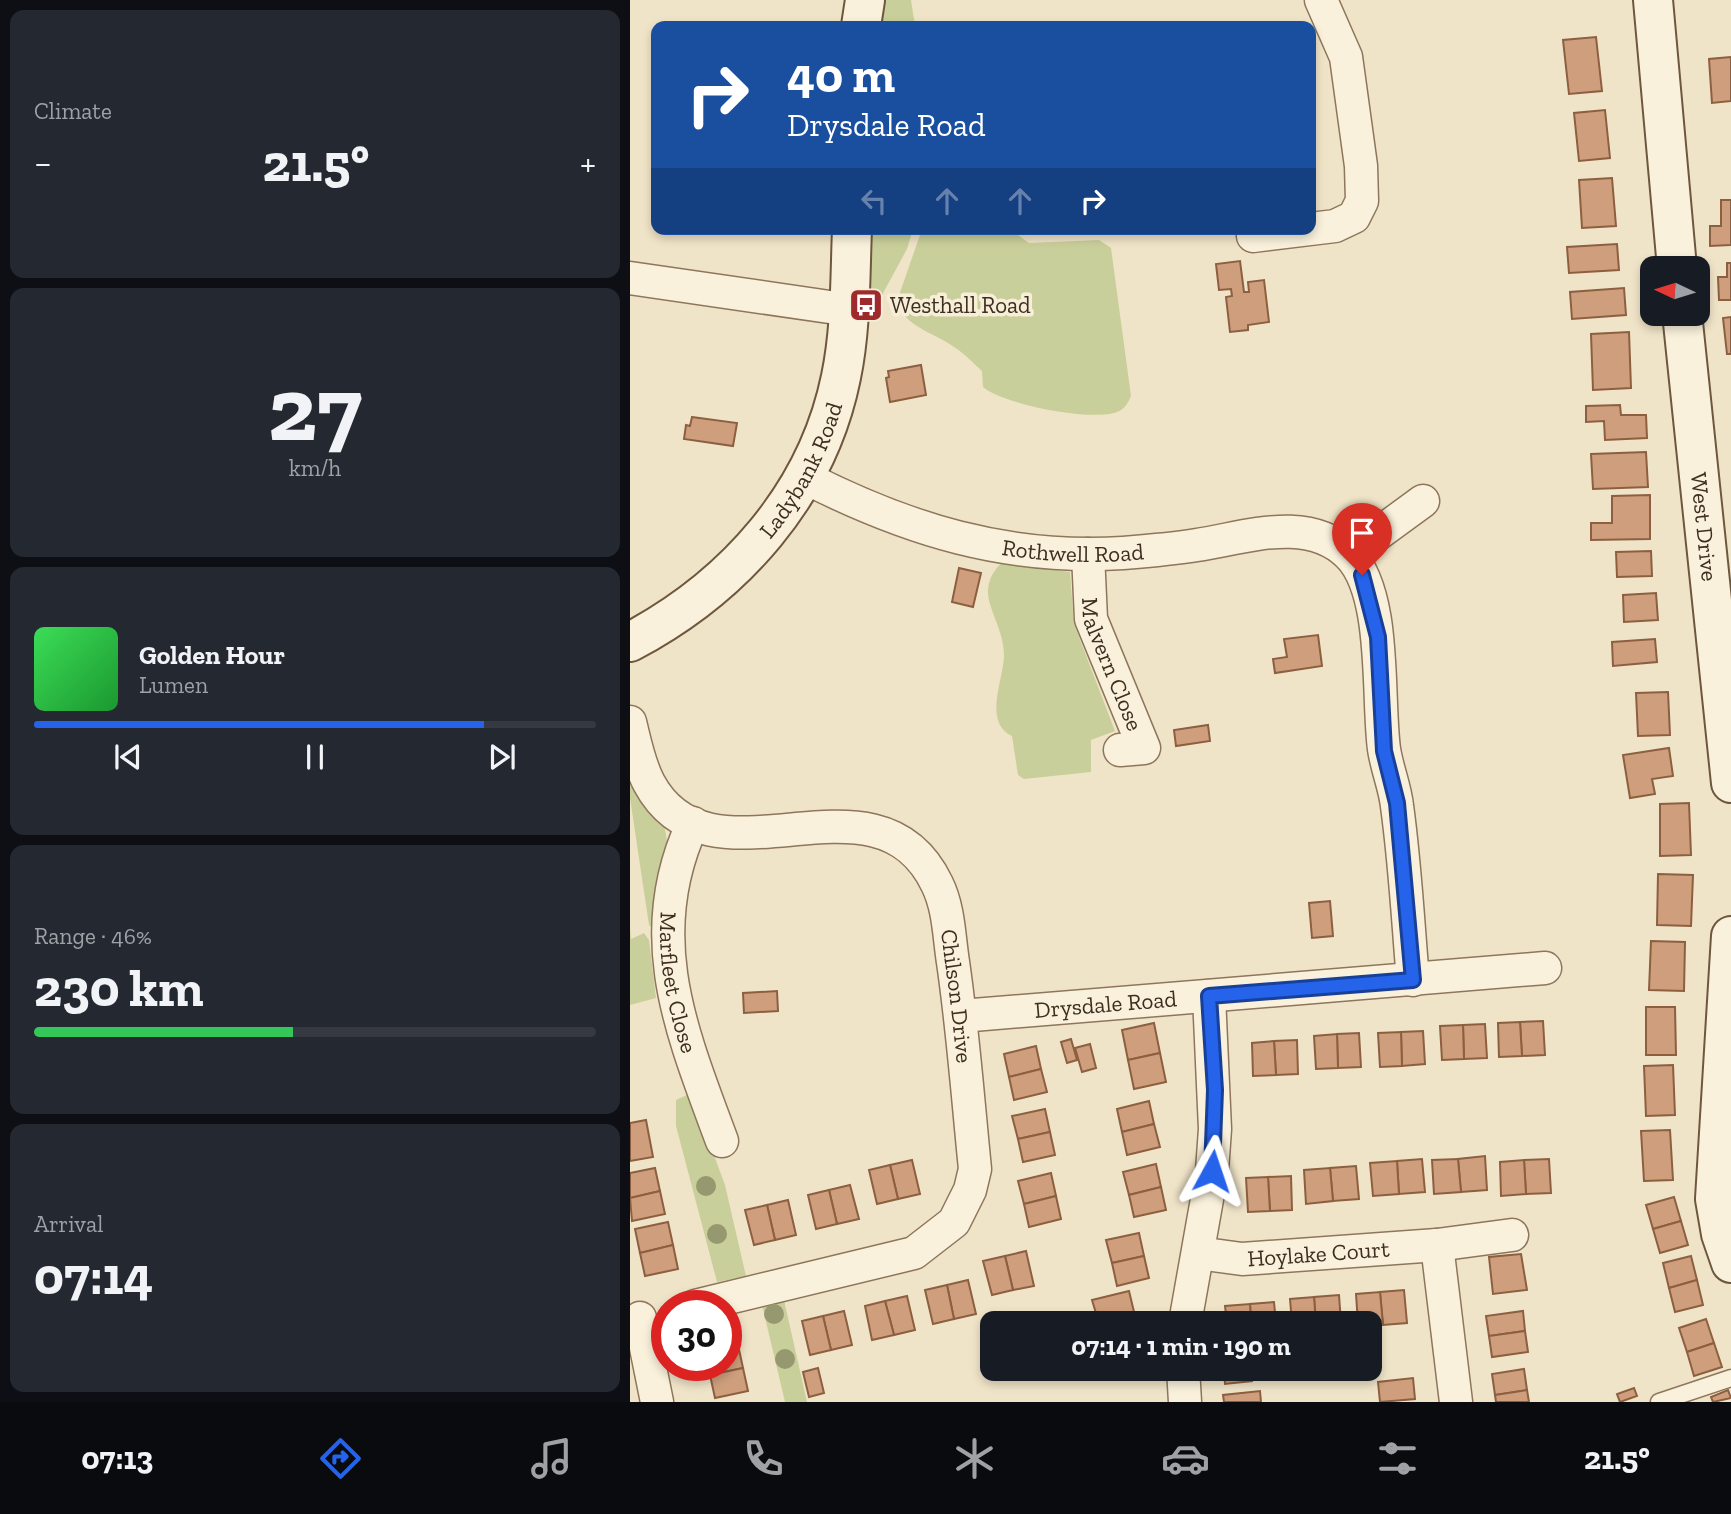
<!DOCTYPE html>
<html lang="en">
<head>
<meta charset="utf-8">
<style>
	body { margin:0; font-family:"Zilla Slab",serif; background:#242831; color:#f1f3f6; height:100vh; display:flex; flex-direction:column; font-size:26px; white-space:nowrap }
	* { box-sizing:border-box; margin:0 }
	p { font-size:23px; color:#9ea1a6 }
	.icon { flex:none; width:38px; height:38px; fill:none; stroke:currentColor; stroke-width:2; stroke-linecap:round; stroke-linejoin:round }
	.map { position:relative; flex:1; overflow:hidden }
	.panel { display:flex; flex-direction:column; gap:10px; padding:10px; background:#0d0f14; width:630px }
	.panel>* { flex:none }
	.top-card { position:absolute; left:21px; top:21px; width:665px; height:214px; border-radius:14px; box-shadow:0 4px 10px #0003; background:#1a4fa0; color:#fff; overflow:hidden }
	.needle { width:46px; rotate:274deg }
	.tools { position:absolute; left:1010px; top:256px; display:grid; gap:14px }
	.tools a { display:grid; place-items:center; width:70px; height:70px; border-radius:14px; background:#171b24; box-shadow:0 4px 10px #0003; font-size:35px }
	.speed { position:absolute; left:21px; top:1290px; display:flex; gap:14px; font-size:35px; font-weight:700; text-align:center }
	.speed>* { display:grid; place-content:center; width:91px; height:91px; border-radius:50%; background:#171b24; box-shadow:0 4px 10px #0003; line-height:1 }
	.speed .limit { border:10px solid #d22; background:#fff; color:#111 }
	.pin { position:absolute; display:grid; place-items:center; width:60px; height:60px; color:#fff; margin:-72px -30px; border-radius:50% 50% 50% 0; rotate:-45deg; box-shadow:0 0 7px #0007 }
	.pin .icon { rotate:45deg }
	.me { position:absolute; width:77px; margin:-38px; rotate:5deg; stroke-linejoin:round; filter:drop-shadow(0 0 5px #0008) }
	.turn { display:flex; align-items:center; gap:24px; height:147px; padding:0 21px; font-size:32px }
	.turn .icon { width:91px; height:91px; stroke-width:2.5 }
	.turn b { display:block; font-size:49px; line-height:60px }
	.lanes { display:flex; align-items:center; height:66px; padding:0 21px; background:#0003; justify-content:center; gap:35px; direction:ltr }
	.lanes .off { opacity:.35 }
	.big { font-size:52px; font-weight:700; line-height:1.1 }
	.panel .widget { flex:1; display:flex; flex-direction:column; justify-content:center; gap:10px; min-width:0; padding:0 24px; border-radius:14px; background:#242831 }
	.panel .dial { align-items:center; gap:0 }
	.dial b { font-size:91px; line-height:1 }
	.song { display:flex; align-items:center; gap:21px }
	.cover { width:84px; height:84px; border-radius:10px; background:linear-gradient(135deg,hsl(130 70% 55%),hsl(130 70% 35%)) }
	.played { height:7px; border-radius:4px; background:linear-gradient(90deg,#2563eb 80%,#363941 80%) }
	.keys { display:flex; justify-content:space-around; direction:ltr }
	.heat { display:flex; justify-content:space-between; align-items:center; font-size:38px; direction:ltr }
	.charge { height:10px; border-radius:5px; background:linear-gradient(90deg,#34c759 46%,#363941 0) }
	.trip { position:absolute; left:350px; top:1311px; width:402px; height:70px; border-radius:14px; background:#171b24; box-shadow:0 4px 10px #0003; font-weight:700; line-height:70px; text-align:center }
	.menu { display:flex; height:112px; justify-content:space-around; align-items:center; background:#090b0e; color:#9ea1a6 }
	.menu .icon { width:49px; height:49px }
	.menu .selected { color:#2563eb }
	.menu b { font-size:32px; color:#f1f3f6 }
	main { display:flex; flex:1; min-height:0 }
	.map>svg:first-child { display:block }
	.green { fill:#c9cf9b }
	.building { fill:#cf9f7d; stroke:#8d5f41; stroke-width:2 }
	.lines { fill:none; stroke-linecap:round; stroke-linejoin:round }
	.lane-casing { stroke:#8d765c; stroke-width:19 }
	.street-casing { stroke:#8d765c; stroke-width:35 }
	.secondary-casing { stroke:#6f573f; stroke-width:42 }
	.lane { stroke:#faf1dc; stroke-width:16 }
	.street { stroke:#faf1dc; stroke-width:32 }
	.secondary { stroke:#faf1dc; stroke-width:38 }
	.tree { fill:#96986f }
	.route-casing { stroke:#184099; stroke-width:18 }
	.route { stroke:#2563eb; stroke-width:12 }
	.labels { text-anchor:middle; stroke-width:7; stroke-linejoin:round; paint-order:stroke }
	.poi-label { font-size:23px; fill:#3d2e20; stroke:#f7eed8; text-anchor:start }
	.street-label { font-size:23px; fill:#3d2e20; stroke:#f7eed8 }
</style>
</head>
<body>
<main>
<section class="panel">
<div class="widget"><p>Climate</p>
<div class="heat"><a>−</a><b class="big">21.5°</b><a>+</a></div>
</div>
<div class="widget dial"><b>27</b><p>km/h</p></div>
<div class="widget">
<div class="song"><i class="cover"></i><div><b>Golden Hour</b><p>Lumen</p></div></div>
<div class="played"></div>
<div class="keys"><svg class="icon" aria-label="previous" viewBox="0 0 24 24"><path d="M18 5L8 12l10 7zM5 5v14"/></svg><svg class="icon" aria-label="pause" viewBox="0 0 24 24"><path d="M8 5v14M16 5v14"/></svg><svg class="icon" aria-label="next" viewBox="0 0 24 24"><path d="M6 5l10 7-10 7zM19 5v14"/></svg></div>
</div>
<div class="widget"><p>Range · 46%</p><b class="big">230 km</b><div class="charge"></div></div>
<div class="widget"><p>Arrival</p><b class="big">07:14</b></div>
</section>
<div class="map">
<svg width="1101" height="1402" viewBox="0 0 1101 1402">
	<rect width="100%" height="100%" fill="#f0e4c8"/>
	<g class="green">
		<polygon points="250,0 281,0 285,26 247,26"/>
		<polygon points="237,229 283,229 277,249 252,295 239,295"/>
		<path d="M292,229H380L399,243L469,240L481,248L501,396C498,403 495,409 487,412C462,422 372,404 353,387L352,371C344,364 336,355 327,349C306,333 279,329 266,304Z"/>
		<path d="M372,562L440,572L444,624L485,731L461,740V772L394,779L388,775L382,736C353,723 373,680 374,657C375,631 357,609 358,590C359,577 364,571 372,562Z"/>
		<path d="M0,775C12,792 30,809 35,830C42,855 30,905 27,933L19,925L0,798Z"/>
		<polygon points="0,927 1,939 14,933 19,940 26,998 0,1005"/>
		<polygon points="61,1093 95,1185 116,1276 87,1282 46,1126 46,1100"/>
		<polygon points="154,1300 177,1402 155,1402 132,1305"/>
	</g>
	<g class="building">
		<polygon points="966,37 972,91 939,94 933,40"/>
		<polygon points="1101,57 1101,101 1082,103 1079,59"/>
		<polygon points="975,110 980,158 949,161 944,113"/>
		<polygon points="982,178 986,226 952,228 949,180"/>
		<polygon points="1091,200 1101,200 1101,245 1080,246 1080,226 1091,226"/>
		<polygon points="987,244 989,270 939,273 937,247"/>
		<polygon points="610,261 614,292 619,292 618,282 634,280 639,322 618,325 618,330 600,332 596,297 602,296 601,289 589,290 586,264"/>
		<polygon points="1097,263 1101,263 1101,300 1089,300 1088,277 1097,277"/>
		<polygon points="994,288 996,315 942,319 940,292"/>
		<polygon points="1101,317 1101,354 1097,354 1093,318"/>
		<polygon points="999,332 1001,388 963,390 961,334"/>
		<polygon points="291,365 296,395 260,402 256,378 259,377 258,371"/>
		<polygon points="990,405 991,415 1016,415 1017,438 975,440 974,421 956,422 956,406"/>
		<polygon points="62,417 107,423 103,446 54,439 56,425 60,426"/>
		<polygon points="1016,452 1018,487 963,489 961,454"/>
		<polygon points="1020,495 1020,539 961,540 961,523 982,523 982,496"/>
		<polygon points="1021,551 1022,576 987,577 986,552"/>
		<polygon points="329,568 351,573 343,607 322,602"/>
		<polygon points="1026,593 1028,620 994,622 993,595"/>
		<polygon points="688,635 692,666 645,673 643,659 657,657 654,639"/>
		<polygon points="1025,639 1027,662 983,666 982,642"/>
		<polygon points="1038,692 1040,735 1008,736 1006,693"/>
		<polygon points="578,725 580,741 546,746 544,730"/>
		<polygon points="1039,748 1043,776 1022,779 1025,794 1000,798 993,755"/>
		<polygon points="1059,803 1061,855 1030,856 1030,804"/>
		<polygon points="1028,874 1063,875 1061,926 1027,925"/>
		<polygon points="700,901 703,936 682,938 679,903"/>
		<polygon points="1021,941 1055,942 1054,991 1019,990"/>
		<polygon points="147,991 148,1011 114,1013 113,993"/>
		<polygon points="1016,1007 1045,1007 1046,1055 1016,1055"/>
		<polygon points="913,1021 915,1055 892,1056 890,1022"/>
		<polygon points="890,1022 892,1056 869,1057 868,1023"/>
		<polygon points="524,1023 530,1053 498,1060 492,1030"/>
		<polygon points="855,1024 857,1058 834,1059 833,1025"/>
		<polygon points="833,1025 834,1059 812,1060 810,1026"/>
		<polygon points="793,1031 795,1064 772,1066 771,1032"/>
		<polygon points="771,1032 772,1066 750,1067 748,1033"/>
		<polygon points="729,1033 731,1067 708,1068 707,1034"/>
		<polygon points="707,1034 708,1068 686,1069 684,1036"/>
		<polygon points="441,1039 447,1060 437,1063 431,1042"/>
		<polygon points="667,1040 668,1074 646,1075 644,1041"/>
		<polygon points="644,1041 646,1075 623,1076 622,1043"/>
		<polygon points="460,1044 466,1068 452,1072 445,1048"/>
		<polygon points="406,1046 411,1069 379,1077 374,1054"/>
		<polygon points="530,1053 536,1082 504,1089 498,1060"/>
		<polygon points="1043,1065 1045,1115 1016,1116 1014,1066"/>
		<polygon points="411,1069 417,1092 384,1100 379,1077"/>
		<polygon points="519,1101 524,1124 492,1132 487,1109"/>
		<polygon points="415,1109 420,1132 388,1139 382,1116"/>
		<polygon points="16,1120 23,1157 0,1161 0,1123"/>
		<polygon points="524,1124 530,1147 497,1155 492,1132"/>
		<polygon points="1040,1130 1043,1180 1014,1181 1011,1131"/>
		<polygon points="420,1132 425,1155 393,1162 388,1139"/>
		<polygon points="855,1156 857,1190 831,1192 828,1159"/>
		<polygon points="792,1159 795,1192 769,1194 767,1161"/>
		<polygon points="828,1159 831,1192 804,1194 802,1160"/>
		<polygon points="919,1159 921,1193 896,1194 894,1160"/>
		<polygon points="282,1160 290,1194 268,1199 260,1165"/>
		<polygon points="894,1160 896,1194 871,1196 870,1162"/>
		<polygon points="767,1161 769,1194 743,1196 740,1163"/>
		<polygon points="526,1164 531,1187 499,1195 493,1172"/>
		<polygon points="260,1165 268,1199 247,1204 239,1170"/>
		<polygon points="726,1166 729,1199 703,1201 700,1168"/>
		<polygon points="25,1168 30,1191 0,1198 0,1173"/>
		<polygon points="700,1168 703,1201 676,1204 674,1170"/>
		<polygon points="421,1173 426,1196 394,1204 388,1181"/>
		<polygon points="661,1176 662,1210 640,1211 638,1177"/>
		<polygon points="638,1177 640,1211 618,1212 616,1178"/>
		<polygon points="220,1185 229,1219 207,1224 199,1190"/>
		<polygon points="531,1187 536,1210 504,1217 499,1195"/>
		<polygon points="199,1190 207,1224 186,1229 178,1195"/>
		<polygon points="30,1191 35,1214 2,1221 0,1198"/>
		<polygon points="426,1196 431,1219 399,1227 394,1204"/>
		<polygon points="1044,1197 1051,1221 1023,1229 1016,1205"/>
		<polygon points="158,1200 166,1235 145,1240 137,1205"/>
		<polygon points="137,1205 145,1240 124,1245 115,1210"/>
		<polygon points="1051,1221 1058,1245 1030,1253 1023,1229"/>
		<polygon points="38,1222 43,1245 10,1253 5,1229"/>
		<polygon points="509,1233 514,1256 482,1263 476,1240"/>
		<polygon points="43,1245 48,1269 15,1276 10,1253"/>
		<polygon points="396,1251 404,1286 383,1290 375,1256"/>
		<polygon points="891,1254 897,1290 863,1294 859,1257"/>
		<polygon points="375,1256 383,1290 362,1295 353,1261"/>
		<polygon points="514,1256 519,1278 487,1286 482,1263"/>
		<polygon points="1061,1256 1067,1280 1039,1288 1033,1263"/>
		<polygon points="338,1280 346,1314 324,1319 317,1285"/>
		<polygon points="1067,1280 1073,1305 1045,1312 1039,1288"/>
		<polygon points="317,1285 324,1319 303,1324 295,1290"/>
		<polygon points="774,1290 777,1323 753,1325 750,1292"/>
		<polygon points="499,1291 505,1316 469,1323 462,1300"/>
		<polygon points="750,1292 753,1325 728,1323 726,1294"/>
		<polygon points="709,1295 711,1323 686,1323 684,1297"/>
		<polygon points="277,1296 285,1330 264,1335 255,1301"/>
		<polygon points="684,1297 686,1323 662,1323 660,1299"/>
		<polygon points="255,1301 264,1335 242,1340 235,1306"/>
		<polygon points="644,1302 646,1323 621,1323 620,1304"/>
		<polygon points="620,1304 621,1323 597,1323 595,1306"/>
		<polygon points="214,1311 222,1345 201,1350 193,1316"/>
		<polygon points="893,1311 895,1331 859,1336 856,1316"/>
		<polygon points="193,1316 201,1350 180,1355 172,1321"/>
		<polygon points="505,1316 507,1323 478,1323"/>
		<polygon points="1076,1319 1084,1343 1057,1352 1049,1328"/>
		<polygon points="895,1331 898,1352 862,1357 859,1336"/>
		<polygon points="1084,1343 1092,1367 1064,1376 1057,1352"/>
		<polygon points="108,1345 113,1368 80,1375 78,1365 96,1365 96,1348"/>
		<polygon points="113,1368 118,1391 85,1398 80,1375"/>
		<polygon points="188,1368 194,1393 179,1397 173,1372"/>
		<polygon points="621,1369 622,1381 595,1384 594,1371"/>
		<polygon points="894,1369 897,1390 865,1395 862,1374"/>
		<polygon points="783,1378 785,1399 750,1402 748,1382"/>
		<polygon points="1004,1388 1007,1396 990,1402 987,1394"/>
		<polygon points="897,1390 899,1402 866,1402 865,1395"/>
		<polygon points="1098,1390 1101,1398 1083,1402 1081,1397"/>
		<polygon points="630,1391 631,1402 594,1402 593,1395"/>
	</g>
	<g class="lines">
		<g class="lane-casing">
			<polyline id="lane" points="1029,1402 1101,1378"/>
		</g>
		<g class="street-casing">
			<g id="street">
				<polyline points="623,236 705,226 724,217 732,201 731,166 716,57 691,0"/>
				<polyline points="0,278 220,310"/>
				<path id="s1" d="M174,477C278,530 376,560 493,553C518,551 543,549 567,545C615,538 678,514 719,555C757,594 747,697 754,749C757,769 765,787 767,806C775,863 778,922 783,980"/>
				<path id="s2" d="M458,554L461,619L514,748L490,750"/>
				<polyline points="719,555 793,501"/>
				<path id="s3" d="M0,722C5,742 9,764 19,783C81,899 246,757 307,884C319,908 319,937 323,962C333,1031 338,1100 345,1169L340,1190L324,1222L284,1253L65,1306"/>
				<path id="s4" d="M63,823C10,936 52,1033 92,1141"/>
				<path id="s5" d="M331,1016L915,968"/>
				<polyline points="807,1245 826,1402"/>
				<path id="s6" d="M568,1253L612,1259L807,1245L882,1235"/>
				<polyline points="10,1318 27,1402"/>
				<polyline points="555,1323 582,1171 585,1129 579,996"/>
				<polyline points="553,1368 555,1402"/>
			</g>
		</g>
		<g class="secondary-casing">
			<g id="secondary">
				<polyline points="1023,0 1047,268"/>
				<polyline points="231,26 235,0"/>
				<path id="s7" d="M1052,313L1101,783"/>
				<path id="s8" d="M0,642C104,587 187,495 211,377C221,329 220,279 222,229"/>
				<polyline points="1101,936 1085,1199 1091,1234 1101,1263"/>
			</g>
		</g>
		<use href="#lane" class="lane"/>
		<use href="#street" class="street"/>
		<use href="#secondary" class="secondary"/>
	</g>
	<g class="tree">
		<circle cx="76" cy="1186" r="10"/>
		<circle cx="87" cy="1234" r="10"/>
		<circle cx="144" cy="1314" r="10"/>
		<circle cx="155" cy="1359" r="10"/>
	</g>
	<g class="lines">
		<g class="route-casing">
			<polyline id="route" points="582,1171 585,1090 579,996 783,980 767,803 754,751 748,637 732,575"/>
		</g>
		<use href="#route" class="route"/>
	</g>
	<defs>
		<g id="bus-square" transform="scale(1.75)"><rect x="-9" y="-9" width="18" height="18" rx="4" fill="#9e2a2b" stroke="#f7eed8"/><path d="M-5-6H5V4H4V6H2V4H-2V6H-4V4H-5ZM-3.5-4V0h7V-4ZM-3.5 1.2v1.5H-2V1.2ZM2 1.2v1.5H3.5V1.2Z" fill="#fff"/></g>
	</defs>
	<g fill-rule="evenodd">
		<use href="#bus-square" x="236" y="305"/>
	</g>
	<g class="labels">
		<g class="poi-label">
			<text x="260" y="313">Westhall Road</text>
		</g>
		<g class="street-label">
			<text dy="8" stroke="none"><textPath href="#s8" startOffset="248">Ladybank Road</textPath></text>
			<text dy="8" stroke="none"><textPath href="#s7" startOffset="215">West Drive</textPath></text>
			<text dy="8" stroke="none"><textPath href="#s1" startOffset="282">Rothwell Road</textPath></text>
			<text dy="8" stroke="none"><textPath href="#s2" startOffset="114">Malvern Close</textPath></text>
			<text dy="8" stroke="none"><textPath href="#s4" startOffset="164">Marfleet Close</textPath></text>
			<text dy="8" stroke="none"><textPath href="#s3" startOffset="508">Chilson Drive</textPath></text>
			<text dy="8" stroke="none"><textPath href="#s5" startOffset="145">Drysdale Road</textPath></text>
			<text dy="8" stroke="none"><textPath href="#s6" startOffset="121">Hoylake Court</textPath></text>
		</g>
	</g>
</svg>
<div class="tools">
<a><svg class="needle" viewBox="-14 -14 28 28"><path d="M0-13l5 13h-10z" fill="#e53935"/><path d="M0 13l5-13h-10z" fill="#9ea1a6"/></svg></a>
</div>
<div class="speed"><div class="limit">30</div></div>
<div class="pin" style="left:732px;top:575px;background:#d93025"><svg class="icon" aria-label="arrive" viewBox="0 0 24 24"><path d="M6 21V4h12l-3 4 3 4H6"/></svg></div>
<svg class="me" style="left:582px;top:1171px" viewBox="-20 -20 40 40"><path d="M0-17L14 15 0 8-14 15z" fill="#2563eb" stroke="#fff" stroke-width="4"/></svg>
<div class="trip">07:14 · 1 min · 190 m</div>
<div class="top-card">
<div class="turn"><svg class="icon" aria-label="right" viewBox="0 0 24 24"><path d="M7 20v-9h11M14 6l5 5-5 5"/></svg><div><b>40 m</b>Drysdale Road</div></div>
<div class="lanes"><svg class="icon off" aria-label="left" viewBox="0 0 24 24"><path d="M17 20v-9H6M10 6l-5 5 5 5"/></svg><svg class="icon off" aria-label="ahead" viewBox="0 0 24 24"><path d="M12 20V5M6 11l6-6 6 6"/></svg><svg class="icon off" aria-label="ahead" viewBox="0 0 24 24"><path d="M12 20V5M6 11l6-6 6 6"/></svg><svg class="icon" aria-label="right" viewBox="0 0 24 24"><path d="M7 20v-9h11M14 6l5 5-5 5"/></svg></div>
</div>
</div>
</main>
<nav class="menu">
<b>07:13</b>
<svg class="icon selected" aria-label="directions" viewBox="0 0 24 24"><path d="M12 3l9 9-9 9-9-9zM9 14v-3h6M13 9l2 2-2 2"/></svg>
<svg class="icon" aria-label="music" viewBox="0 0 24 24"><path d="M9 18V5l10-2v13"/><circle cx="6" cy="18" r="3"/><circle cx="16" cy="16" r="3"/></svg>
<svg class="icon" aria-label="phone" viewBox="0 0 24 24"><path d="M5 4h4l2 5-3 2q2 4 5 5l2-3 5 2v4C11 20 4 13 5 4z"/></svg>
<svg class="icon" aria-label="climate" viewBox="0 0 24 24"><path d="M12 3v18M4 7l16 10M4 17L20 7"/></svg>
<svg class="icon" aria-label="car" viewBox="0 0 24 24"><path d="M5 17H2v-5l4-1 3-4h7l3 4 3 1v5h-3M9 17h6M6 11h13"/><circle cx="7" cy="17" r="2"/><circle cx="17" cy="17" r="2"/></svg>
<svg class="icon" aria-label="filters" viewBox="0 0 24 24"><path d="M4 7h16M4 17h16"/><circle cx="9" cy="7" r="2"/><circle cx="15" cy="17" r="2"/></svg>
<b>21.5°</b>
</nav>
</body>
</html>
